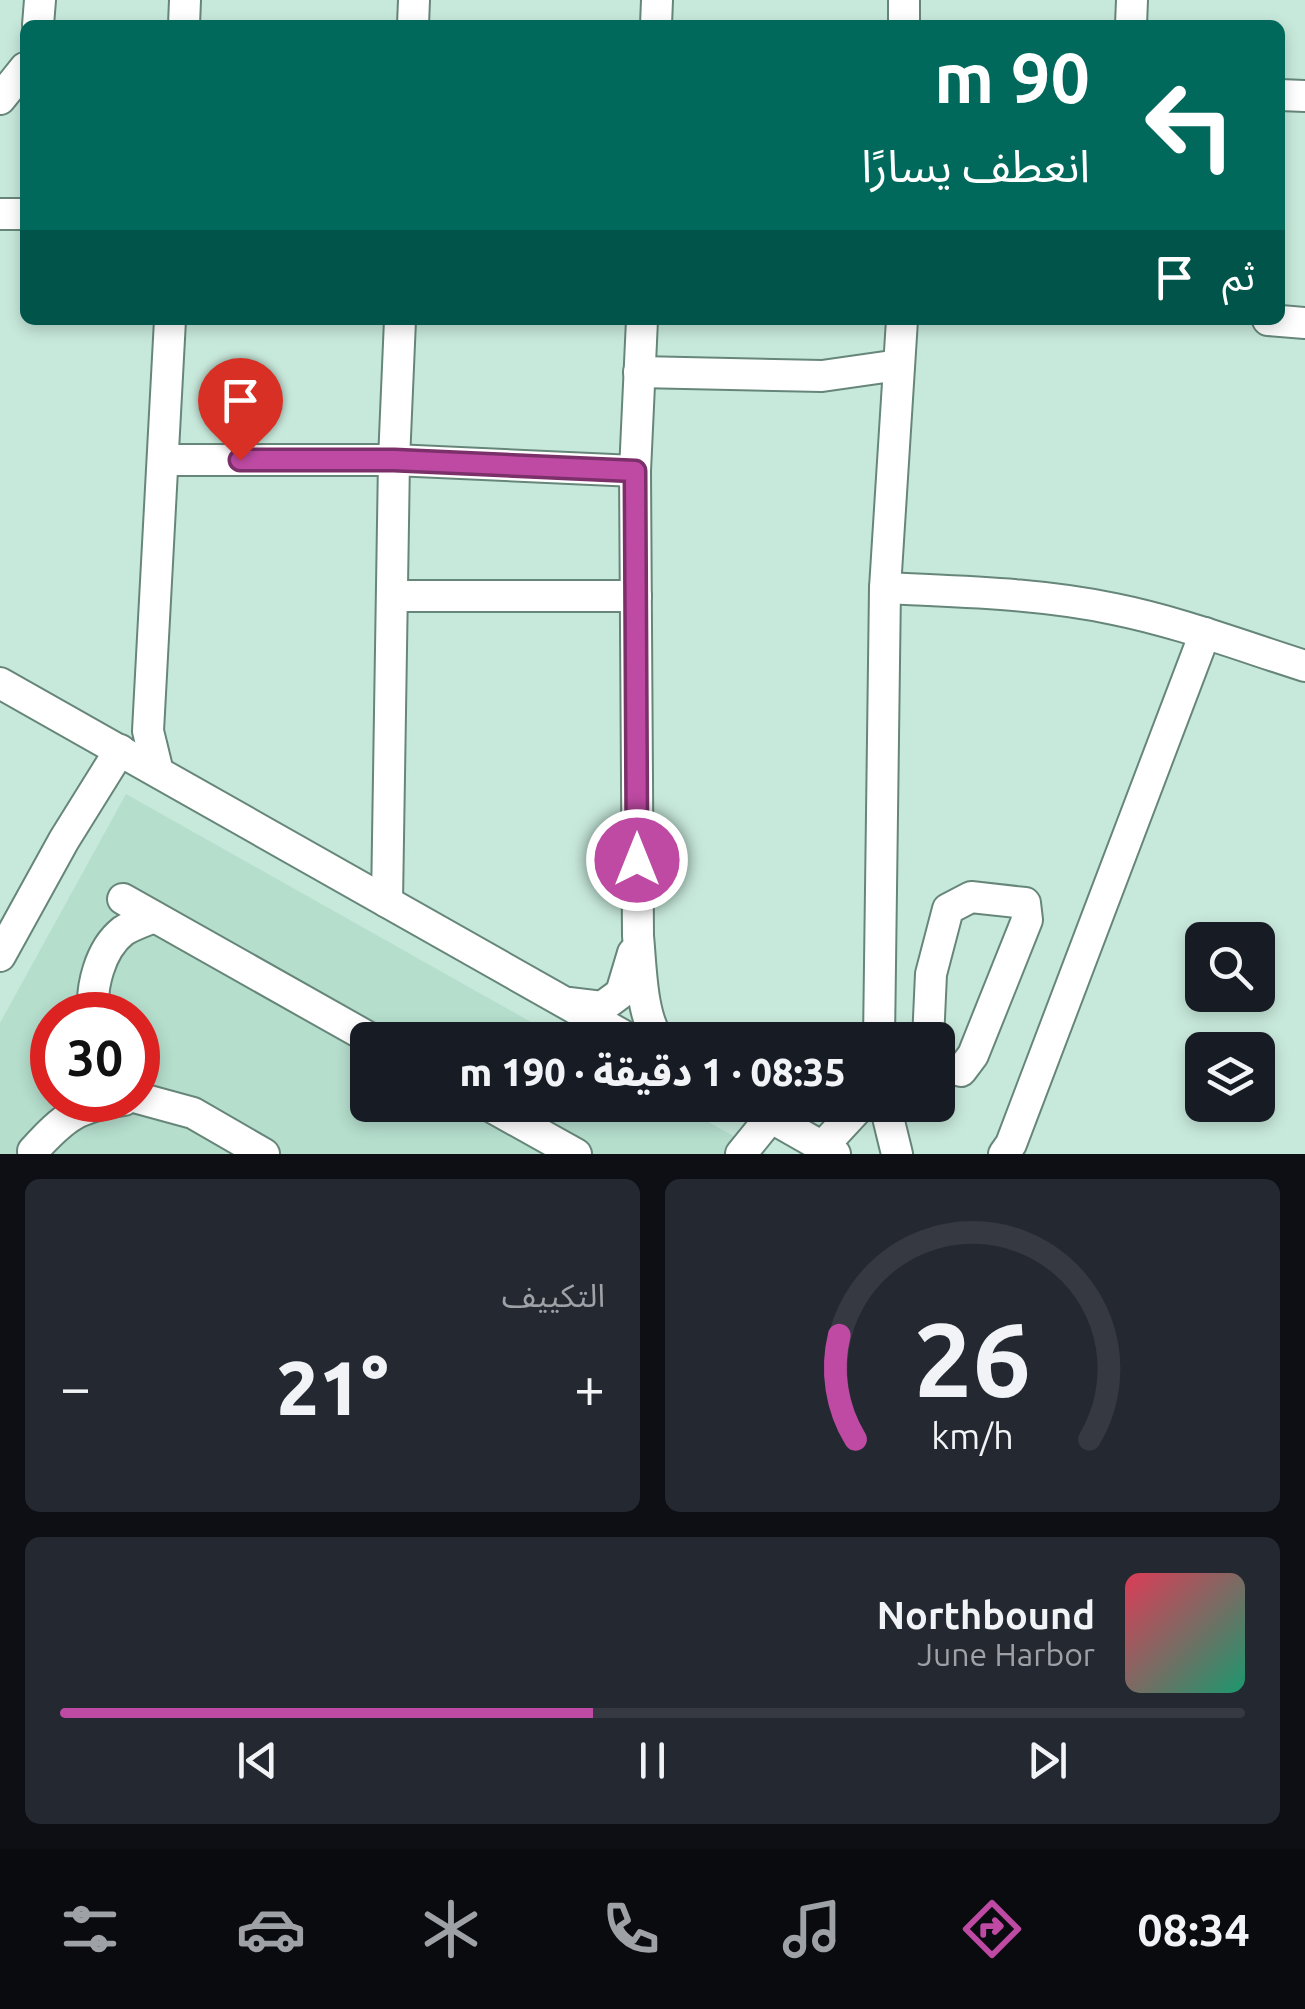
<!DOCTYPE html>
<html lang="ar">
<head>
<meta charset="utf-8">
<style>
	body { margin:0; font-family:Ubuntu,"Noto Sans Arabic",sans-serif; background:#242831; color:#f1f3f6; direction:rtl; height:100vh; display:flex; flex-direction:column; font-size:38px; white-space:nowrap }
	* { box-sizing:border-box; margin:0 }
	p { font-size:32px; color:#9ea1a6 }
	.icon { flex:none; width:55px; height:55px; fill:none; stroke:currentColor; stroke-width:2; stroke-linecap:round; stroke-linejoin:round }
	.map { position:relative; height:1154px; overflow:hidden; direction:ltr }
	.sheet { display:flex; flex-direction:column; gap:25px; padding:25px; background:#0d0f14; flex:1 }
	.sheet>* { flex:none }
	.banner { position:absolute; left:20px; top:20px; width:1265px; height:305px; border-radius:15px; box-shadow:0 5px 15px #0003; direction:rtl; background:#00695c; color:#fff; overflow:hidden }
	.fabs { position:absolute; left:1185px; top:922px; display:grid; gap:20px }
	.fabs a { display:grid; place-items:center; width:90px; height:90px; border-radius:15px; background:#171b24; box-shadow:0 5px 15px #0003; font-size:50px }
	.speed { position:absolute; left:30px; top:992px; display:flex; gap:20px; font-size:50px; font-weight:700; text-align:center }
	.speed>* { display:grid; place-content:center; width:130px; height:130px; border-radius:50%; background:#171b24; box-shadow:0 5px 15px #0003; line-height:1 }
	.speed .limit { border:15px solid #d22; background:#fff; color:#111 }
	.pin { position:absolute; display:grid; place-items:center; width:85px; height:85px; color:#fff; margin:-102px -42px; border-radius:50% 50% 50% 0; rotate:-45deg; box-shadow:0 0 10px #0007 }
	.pin .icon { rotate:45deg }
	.me { position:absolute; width:110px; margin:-55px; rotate:0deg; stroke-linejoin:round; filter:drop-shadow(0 0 8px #0008) }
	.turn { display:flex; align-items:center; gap:35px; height:210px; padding:0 30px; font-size:45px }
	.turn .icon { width:130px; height:130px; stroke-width:2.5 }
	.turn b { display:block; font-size:70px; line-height:85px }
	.then { display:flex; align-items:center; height:95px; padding:0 30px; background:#0003; gap:20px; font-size:38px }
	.big { font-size:75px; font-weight:800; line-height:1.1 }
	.sheet .card { flex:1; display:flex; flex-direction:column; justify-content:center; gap:15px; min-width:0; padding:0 35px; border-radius:15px; background:#242831 }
	.sheet .dial { align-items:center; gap:0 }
	.dial svg { height:260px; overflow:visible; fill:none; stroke:#363941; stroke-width:7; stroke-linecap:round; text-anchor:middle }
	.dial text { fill:#f1f3f6; stroke:none }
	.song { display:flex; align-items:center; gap:30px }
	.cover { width:120px; height:120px; border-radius:15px; background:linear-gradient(135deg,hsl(350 70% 55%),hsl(160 70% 35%)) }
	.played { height:10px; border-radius:5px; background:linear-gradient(90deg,#be4aa3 45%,#363941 45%) }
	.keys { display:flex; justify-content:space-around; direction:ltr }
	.heat { display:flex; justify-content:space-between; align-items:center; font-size:55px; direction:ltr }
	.sheet .tiles { flex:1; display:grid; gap:25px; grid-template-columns:1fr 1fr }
	.card:last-child { grid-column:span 2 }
	.trip { position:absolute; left:350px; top:1022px; width:605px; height:100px; border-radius:15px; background:#171b24; box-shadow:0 5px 15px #0003; font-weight:800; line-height:100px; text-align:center; direction:rtl }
	.tab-bar { display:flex; height:160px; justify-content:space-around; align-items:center; background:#090b0e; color:#9ea1a6 }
	.tab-bar .icon { width:70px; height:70px }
	.tab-bar .selected { color:#be4aa3 }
	.tab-bar b { font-size:45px; color:#f1f3f6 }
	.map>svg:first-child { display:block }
	.built { fill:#b5decd; fill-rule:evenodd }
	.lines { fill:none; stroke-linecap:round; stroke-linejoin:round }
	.minor-casing { stroke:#67867a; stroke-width:34 }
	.minor { stroke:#fff; stroke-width:30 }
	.route-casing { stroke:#7c306a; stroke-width:25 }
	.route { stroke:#be4aa3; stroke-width:18 }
</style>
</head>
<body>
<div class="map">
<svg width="1305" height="1154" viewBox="0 0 1305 1154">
	<rect width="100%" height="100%" fill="#c7e9db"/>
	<path class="built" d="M126,794L563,1040H368V1105H678L766,1154H0V1023ZM52,1015H138V1100H52Z"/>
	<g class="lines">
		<g class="minor-casing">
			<g id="minor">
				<polyline points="38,25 40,0"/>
				<polyline points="184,25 185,0"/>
				<polyline points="413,25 414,0"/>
				<polyline points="656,25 657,0"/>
				<polyline points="904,25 904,0"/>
				<polyline points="1131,25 1132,0"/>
				<polyline points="1280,95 1305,96"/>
				<polyline points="0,99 25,68"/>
				<polyline points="0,214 25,214"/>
				<path d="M642,320L635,471L638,936C641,965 641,1017 659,1040"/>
				<polyline points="1268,320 1305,323"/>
				<polyline points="639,372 822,376 899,365"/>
				<polyline points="163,460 394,460 635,471"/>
				<path d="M885,588C962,592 1039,593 1114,609C1179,622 1242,646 1305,666"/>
				<polyline points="392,596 636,596"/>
				<polyline points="0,683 631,1040"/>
				<polyline points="158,772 148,731 170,320"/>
				<polyline points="123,899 373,1040"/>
				<polyline points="387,902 394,460 400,320"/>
				<polyline points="0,956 64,840 120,750"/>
				<polyline points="569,1003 602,1007 621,993 633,953"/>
				<path d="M94,1015C90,988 100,949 123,931C132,925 145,921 154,917"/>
				<polyline points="879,1040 885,588 902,320"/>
				<polyline points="928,1040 931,974 948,909 971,897 1025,903 1027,920 973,1055 961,1071 938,1064"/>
				<polyline points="138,1098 193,1113 264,1154"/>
				<polyline points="488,1105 576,1154"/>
				<polyline points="749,1105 835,1154"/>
				<polyline points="885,1105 897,1154"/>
				<polyline points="823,1146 861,1105"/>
				<path d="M33,1151C65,1116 77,1107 124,1100"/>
				<polyline points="741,1154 771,1117"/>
				<polyline points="1004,1154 1011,1144 1205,633"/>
			</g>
		</g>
		<use href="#minor" class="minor"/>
	</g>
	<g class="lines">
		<g class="route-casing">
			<polyline id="route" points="240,460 394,460 635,471 637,860"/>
		</g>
		<use href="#route" class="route"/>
	</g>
</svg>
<div class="fabs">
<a><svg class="icon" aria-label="search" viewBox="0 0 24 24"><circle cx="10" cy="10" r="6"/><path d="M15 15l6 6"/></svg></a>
<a><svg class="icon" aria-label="layers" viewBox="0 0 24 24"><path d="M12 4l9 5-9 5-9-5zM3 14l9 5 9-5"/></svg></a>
</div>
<div class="speed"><div class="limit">30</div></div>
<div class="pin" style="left:240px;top:460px;background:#d93025"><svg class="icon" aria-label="arrive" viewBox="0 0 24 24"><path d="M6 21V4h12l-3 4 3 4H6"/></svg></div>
<svg class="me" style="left:637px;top:860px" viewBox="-20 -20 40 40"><circle r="17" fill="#be4aa3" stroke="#fff" stroke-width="3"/><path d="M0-11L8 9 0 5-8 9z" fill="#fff"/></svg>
<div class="trip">08:35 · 1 دقيقة · 190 m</div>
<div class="banner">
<div class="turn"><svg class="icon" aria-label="left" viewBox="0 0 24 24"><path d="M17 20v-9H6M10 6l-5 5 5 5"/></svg><div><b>90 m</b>انعطف يسارًا</div></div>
<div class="then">ثم<svg class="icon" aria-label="arrive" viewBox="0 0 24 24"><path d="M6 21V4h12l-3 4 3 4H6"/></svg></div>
</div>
</div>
<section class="sheet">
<div class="tiles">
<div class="card dial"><svg viewBox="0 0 100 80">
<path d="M14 69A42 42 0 1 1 86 69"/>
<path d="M14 69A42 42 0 0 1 9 37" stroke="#be4aa3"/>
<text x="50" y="56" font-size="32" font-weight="700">26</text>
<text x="50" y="72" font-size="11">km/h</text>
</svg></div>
<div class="card"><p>التكييف</p>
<div class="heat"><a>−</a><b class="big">21°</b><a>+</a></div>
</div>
<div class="card">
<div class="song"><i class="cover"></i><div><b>Northbound</b><p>June Harbor</p></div></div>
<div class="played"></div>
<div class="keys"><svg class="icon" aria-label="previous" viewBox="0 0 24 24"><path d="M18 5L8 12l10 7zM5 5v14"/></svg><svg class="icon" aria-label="pause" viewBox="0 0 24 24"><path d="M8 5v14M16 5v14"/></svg><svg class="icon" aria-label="next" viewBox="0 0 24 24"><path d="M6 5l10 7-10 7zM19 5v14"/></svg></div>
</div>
</div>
</section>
<nav class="tab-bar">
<b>08:34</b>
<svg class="icon selected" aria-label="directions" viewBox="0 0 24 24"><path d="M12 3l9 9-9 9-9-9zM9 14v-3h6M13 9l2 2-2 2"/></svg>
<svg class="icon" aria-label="music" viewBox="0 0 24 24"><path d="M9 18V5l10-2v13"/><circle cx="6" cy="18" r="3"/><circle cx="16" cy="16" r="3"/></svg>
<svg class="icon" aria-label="phone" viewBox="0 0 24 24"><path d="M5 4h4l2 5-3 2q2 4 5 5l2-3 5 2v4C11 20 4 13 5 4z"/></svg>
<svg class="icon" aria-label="climate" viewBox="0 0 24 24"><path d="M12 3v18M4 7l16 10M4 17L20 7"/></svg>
<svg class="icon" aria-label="car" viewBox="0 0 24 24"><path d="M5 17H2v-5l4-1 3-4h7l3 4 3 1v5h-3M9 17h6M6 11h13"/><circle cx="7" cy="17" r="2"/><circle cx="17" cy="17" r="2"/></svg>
<svg class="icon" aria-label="filters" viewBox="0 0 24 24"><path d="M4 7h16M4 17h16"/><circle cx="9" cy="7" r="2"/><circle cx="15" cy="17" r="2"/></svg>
</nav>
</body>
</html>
